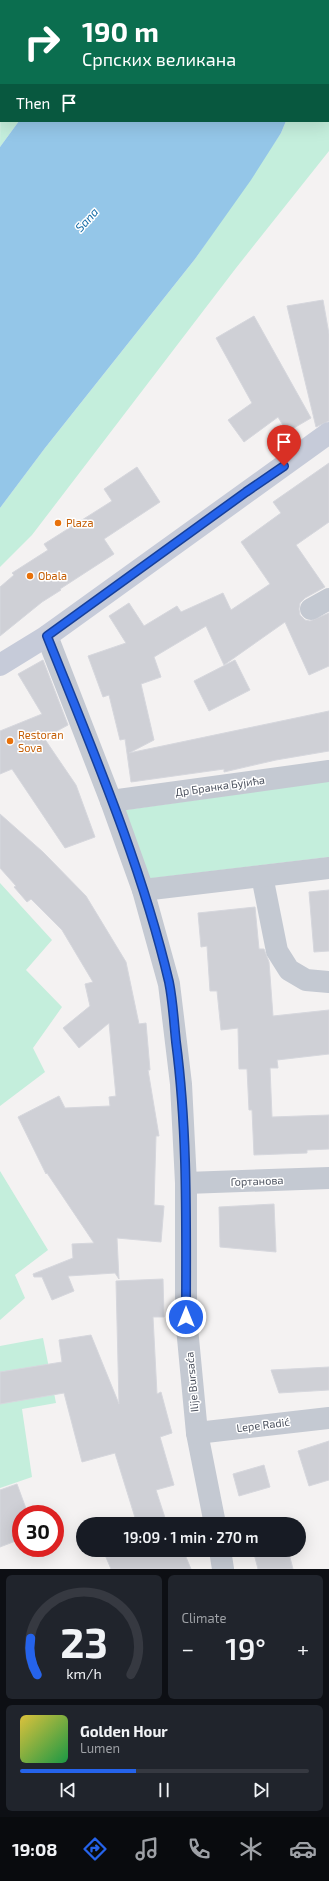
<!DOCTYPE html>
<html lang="en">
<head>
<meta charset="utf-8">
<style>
	body { margin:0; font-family:"Exo 2",sans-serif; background:#20242c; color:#f1f3f6; height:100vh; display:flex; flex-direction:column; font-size:15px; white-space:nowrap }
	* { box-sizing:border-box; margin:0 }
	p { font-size:13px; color:#9ea1a6 }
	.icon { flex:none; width:22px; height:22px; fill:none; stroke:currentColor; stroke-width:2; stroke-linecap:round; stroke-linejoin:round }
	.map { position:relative; height:1569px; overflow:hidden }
	.side { display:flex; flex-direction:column; gap:6px; padding:6px; background:#0d0f14; flex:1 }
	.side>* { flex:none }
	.top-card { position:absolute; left:0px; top:0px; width:329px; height:122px; box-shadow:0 4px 16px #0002; background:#0b6e4f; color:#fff; overflow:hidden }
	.speed { position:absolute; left:12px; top:1505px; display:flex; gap:8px; font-size:20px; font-weight:700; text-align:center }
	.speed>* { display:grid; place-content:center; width:52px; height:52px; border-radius:50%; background:#171b24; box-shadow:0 4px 16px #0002; line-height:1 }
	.speed .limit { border:6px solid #d22; background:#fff; color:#111 }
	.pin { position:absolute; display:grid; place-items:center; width:34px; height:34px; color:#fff; margin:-41px -17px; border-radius:50% 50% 50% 0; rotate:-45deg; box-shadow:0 0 4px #0007 }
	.pin .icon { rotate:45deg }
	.me { position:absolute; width:44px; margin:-22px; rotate:0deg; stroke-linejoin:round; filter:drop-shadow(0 0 3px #0008) }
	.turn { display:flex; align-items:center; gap:14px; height:84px; padding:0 16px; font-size:18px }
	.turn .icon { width:52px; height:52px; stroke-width:2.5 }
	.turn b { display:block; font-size:28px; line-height:34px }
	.then { display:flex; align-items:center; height:38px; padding:0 16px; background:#0003; gap:8px; font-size:15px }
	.big { font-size:30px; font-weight:600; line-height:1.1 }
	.side .tile { flex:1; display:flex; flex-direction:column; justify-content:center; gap:6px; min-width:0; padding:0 14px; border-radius:6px; background:#20242c }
	.side .dial { align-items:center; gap:0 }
	.dial svg { height:104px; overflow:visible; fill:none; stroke:#363941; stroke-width:7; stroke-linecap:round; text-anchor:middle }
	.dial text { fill:#f1f3f6; stroke:none }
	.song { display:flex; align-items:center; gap:12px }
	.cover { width:48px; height:48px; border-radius:6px; background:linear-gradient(135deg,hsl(50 70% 55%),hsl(140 70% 35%)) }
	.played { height:4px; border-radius:2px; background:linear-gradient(90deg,#2563eb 40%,#363941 40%) }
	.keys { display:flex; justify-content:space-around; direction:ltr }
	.heat { display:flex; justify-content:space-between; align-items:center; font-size:22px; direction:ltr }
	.side .tiles { flex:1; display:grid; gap:6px; grid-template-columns:1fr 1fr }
	.tile:last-child { grid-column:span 2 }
	.trip { position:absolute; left:76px; top:1517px; width:230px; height:40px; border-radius:20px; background:#171b24; box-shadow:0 4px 16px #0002; font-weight:600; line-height:40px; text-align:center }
	.tab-bar { display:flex; height:64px; justify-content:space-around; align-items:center; background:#090b0e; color:#9ea1a6 }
	.tab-bar .icon { width:28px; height:28px }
	.tab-bar .current { color:#2563eb }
	.tab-bar b { font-size:18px; color:#f1f3f6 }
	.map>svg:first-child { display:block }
	.green { fill:#c4eedc }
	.water { fill:#94c6e8 }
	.building { fill:#cfd0d6; stroke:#d6d7dd }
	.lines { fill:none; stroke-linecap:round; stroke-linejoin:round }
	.street { stroke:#c4c9d2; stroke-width:22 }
	.secondary { stroke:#c6cbd9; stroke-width:22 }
	.route-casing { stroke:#184099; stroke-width:10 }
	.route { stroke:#2563eb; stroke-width:7 }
	.food-dot { fill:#e8710a; stroke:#fff; stroke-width:1.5 }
	.labels { text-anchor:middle; stroke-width:3; stroke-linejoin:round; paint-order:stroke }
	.food-label { font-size:11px; fill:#c56008; stroke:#fff; text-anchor:start }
	.street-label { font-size:11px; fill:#4b515e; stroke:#fff }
	.water-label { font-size:12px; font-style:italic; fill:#156ca7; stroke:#fff }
</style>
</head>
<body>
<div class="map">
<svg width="329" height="1569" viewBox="0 0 329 1569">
	<rect width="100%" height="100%" fill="#f4f2f2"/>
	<g class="green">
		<polygon points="1,36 1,121 19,121 0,147"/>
		<polygon points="329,48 329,151 236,268 32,535 0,567 0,508 45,448 195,259 281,133 286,121 328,121"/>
		<polygon points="329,781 329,857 145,879 125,810"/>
		<polygon points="0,883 52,940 26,970 62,1007 33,1048 45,1072 0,1106"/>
		<polygon points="0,1171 48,1250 15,1275 25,1298 0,1320"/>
		<polygon points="43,1338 56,1403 22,1409 32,1477 0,1488 0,1346"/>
	</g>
	<g class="water">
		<polygon points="107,0 329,0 329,48 328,50 328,1"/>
		<polygon points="19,121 286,121 281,133 251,180 195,259 45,448 0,508 0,147"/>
	</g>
	<g class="building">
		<polygon points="323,300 329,334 329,421 316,427 287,306"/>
		<polygon points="254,316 311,418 287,432 278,417 244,442 228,420 252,403 216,338"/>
		<polygon points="329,463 329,522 296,545 325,587 305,598 300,603 299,609 300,615 305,620 310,621 329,613 329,666 309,675 285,622 224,665 206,626 154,657 161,677 141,684 154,740 129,753 329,711 329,751 276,760 224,772 224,769 131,782 125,739 120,740 109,695 103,697 88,656 126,643 109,616 129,603 144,626 177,606 181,612 223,593 231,610 270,584 241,542 281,513 273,502"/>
		<polygon points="137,467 160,502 104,539 114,554 60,589 61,590 42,602 0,636 0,587 14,575 12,573 48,550 44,544 112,501 104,489"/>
		<polygon points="43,660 68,725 44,738 76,785 95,837 65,848 12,769 0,774 0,731 42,714 18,674"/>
		<polygon points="235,660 250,690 209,711 194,681"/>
		<polygon points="0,814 43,852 86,896 126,962 139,1024 146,1023 150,1070 148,1070 159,1136 156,1136 154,1205 164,1206 161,1242 117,1238 119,1279 115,1273 68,1276 74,1291 52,1300 42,1277 34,1277 33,1274 73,1258 72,1244 94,1243 47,1173 46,1174 18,1117 59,1096 65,1108 110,1106 109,1097 116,1096 109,1023 79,1048 63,1028 90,1006 85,984 93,982 62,930 31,899 27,902 14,887 16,886 0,868"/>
		<polygon points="329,890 329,951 314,952 309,892"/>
		<polygon points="255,907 259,949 264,949 269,962 273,1016 329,1010 329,1054 277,1060 278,1068 270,1068 272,1117 329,1115 329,1149 307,1150 307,1153 254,1155 252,1110 249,1110 247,1069 239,1069 238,1028 221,1030 217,991 210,991 207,946 201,947 198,913"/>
		<polygon points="274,1204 276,1252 220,1247 219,1207"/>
		<polygon points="163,1279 164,1317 153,1317 157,1394 161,1392 172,1433 160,1437 174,1485 156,1490 167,1524 137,1524 115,1453 82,1462 64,1393 0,1404 0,1372 62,1362 59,1340 91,1335 119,1404 116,1281"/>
		<polygon points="329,1367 329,1390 279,1393 271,1370"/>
		<polygon points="329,1441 329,1480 309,1486 298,1451"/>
		<polygon points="264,1465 270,1487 239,1496 233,1474"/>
		<polygon points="17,1484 28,1514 21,1514 21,1539 0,1547 0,1490"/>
		<polygon points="115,1550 183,1550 191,1569 111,1569 105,1555"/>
		<polygon points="253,1550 288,1550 293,1569 258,1569"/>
	</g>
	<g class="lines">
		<g class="street">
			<polyline points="311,609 329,599"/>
			<polyline points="47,636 111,801 143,890 169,984 181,1084 186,1183 186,1317 197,1433 215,1524"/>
			<polyline points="111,801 329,771"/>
			<polyline points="262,876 277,951 289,970 306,980 329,982"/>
			<polyline points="143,890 329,868"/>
			<polyline points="186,1183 329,1178"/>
			<polyline points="197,1433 329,1418"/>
			<polyline points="220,1550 223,1569"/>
		</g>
		<polyline class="secondary" points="0,665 47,636 329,433"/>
	</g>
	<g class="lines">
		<g class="route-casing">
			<path id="route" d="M186,1317C186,1226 188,1133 176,1042C174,1023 173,1002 169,982C141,863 92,749 47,636L246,492L284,466"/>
		</g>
		<use href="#route" class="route"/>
	</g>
	<g class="food-dot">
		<circle cx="58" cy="523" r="4"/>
		<circle cx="30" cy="576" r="4"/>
		<circle cx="10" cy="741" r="4"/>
	</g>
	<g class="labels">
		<g class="food-label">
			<text x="66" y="527">Plaza</text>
			<text x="38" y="580">Obala</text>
			<text x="18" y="739">Restoran<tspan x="18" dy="13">Sova</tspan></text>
		</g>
		<g class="street-label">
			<text transform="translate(220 786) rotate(-8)" y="4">Др Бранка Бујића</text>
			<text transform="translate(257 1181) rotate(-2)" y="4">Гортанова</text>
			<text transform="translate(192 1382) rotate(-95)" y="4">Ilije Bursaća</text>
			<text transform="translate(263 1425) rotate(-7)" y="4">Lepe Radić</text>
		</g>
		<g class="water-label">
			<text transform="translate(87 220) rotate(-48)" y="4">Sana</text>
		</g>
	</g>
</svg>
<div class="speed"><div class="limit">30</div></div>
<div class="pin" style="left:284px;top:466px;background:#d93025"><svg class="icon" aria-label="arrive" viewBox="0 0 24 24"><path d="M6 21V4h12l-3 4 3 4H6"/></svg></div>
<svg class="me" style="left:186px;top:1317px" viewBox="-20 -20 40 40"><circle r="17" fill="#2563eb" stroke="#fff" stroke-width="3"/><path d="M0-11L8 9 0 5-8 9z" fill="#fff"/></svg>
<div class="trip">19:09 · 1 min · 270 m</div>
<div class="top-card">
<div class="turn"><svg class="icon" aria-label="right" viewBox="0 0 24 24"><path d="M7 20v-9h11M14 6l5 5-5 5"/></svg><div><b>190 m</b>Српских великана</div></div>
<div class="then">Then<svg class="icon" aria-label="arrive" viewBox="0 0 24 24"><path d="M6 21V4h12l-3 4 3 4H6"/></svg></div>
</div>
</div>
<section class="side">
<div class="tiles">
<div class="tile dial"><svg viewBox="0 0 100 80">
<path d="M14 69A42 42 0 1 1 86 69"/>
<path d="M14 69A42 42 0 0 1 9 41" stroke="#2563eb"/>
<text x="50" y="56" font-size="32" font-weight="700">23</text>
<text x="50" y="72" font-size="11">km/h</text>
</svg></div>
<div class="tile"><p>Climate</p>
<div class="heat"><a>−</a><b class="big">19°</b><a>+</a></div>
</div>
<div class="tile">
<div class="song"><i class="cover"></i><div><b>Golden Hour</b><p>Lumen</p></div></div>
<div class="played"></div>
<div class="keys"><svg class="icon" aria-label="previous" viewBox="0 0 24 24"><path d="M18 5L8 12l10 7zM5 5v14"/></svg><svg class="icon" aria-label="pause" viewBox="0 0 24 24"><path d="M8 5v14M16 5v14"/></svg><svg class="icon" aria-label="next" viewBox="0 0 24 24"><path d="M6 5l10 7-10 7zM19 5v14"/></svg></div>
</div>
</div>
</section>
<nav class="tab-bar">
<b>19:08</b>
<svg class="icon current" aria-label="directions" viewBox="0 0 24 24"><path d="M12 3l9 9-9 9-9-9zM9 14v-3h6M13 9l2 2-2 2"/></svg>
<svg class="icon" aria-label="music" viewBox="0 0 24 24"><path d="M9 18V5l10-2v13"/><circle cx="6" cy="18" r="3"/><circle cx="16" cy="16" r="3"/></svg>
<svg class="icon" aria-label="phone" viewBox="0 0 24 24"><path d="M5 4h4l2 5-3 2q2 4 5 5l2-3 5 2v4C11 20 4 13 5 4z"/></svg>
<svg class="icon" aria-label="climate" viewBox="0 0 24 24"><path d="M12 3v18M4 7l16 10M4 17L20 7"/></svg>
<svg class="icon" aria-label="car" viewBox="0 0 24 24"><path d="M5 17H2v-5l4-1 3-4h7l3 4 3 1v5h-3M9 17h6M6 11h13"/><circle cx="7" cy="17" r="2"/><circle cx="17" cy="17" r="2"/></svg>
</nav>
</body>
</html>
